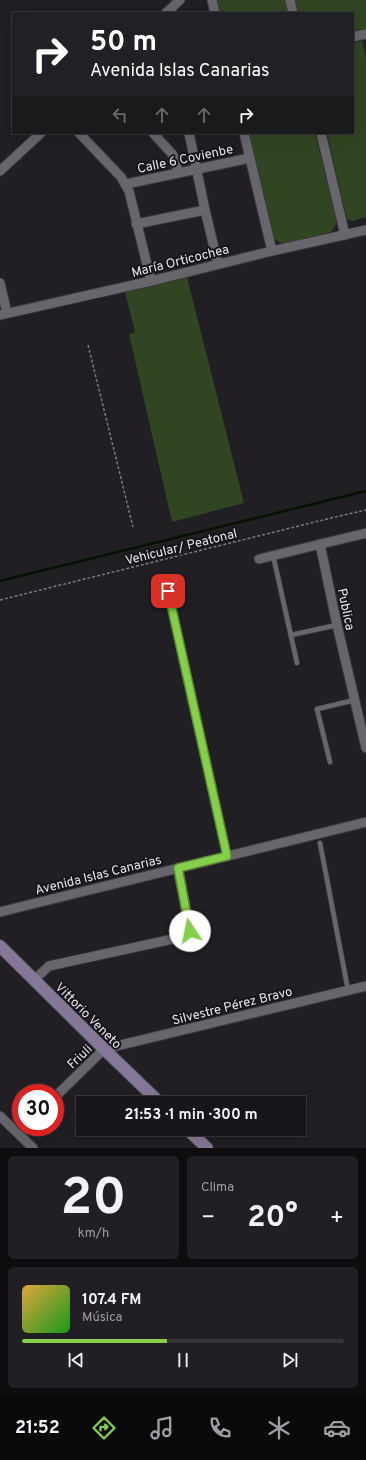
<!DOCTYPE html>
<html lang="es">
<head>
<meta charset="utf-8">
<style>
	body { margin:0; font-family:Overpass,sans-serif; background:#221f24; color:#f1f3f6; height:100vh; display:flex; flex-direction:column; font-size:15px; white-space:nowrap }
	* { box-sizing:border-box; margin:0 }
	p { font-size:13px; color:#9f9fa3 }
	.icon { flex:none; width:22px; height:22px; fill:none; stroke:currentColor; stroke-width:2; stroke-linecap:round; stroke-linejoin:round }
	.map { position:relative; height:1148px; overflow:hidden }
	.side { display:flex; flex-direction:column; gap:8px; padding:8px; background:#0e0c0f; flex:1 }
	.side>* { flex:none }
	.top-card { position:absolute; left:12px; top:12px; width:342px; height:122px; border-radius:0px; box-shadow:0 4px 16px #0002,0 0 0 1px #37353a; background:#202124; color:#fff; overflow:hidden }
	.speed { position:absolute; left:12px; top:1084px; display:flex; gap:8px; font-size:20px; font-weight:700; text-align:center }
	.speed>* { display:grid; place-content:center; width:52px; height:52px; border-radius:50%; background:#19161b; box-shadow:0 4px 16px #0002,0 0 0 1px #37353a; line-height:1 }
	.speed .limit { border:6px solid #d22; background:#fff; color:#111 }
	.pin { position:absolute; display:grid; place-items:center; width:34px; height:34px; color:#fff; margin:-17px; border-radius:8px; box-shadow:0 2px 6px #0006 }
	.me { position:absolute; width:44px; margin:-22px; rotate:349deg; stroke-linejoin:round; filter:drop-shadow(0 0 3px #0008) }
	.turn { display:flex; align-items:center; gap:14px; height:84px; padding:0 12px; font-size:18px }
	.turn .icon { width:52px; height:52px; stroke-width:2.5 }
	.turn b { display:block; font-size:28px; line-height:34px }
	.lanes { display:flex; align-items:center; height:38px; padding:0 12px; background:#0003; justify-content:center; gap:20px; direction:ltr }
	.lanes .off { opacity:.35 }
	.big { font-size:30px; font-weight:700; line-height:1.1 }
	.side .tile { flex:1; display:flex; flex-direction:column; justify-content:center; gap:6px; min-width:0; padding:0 14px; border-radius:6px; background:#221f24 }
	.side .dial { align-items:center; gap:0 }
	.dial b { font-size:52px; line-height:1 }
	.song { display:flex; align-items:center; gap:12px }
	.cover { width:48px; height:48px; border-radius:6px; background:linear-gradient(135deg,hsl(40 70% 55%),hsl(120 70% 35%)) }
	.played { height:4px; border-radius:2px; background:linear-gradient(90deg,#86cf4b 45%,#37353a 45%) }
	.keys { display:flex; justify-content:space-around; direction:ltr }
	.heat { display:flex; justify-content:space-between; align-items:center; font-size:22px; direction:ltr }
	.side .tiles { flex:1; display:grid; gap:8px; grid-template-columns:1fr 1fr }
	.tile:last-child { grid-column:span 2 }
	.trip { position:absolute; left:76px; top:1096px; width:230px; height:40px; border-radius:0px; background:#19161b; box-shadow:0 4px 16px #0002,0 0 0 1px #37353a; font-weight:700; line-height:40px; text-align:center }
	.tab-bar { display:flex; height:64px; justify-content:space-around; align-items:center; background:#0a090b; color:#9f9fa3 }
	.tab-bar .icon { width:28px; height:28px }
	.tab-bar .active { color:#86cf4b }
	.tab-bar b { font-size:18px; color:#f1f3f6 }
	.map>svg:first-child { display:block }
	.green { fill:#304521 }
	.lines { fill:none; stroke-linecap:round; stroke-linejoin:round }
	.stream { stroke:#031300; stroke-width:2.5 }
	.lane-casing { stroke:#3b393e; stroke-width:6 }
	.street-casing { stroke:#3b393e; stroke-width:11 }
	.secondary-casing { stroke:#3b393e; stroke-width:14 }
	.path { stroke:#7c7a7f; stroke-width:1.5; stroke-dasharray:3 2; stroke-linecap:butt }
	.lane { stroke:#68656d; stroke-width:4.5 }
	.street { stroke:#68656d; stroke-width:9 }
	.secondary { stroke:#847797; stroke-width:12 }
	.route-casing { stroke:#578731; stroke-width:10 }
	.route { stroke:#86cf4b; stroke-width:7 }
	.labels { text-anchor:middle; stroke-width:4; stroke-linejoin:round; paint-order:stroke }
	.street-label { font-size:13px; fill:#e9e7ec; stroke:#17151b }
</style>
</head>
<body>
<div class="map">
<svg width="366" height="1148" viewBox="0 0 366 1148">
	<rect width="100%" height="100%" fill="#211e24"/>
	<g class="green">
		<polygon points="217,0 285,0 288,13 220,13"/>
		<polygon points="293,0 366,0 366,30 353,33 353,13 296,13"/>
		<polygon points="362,41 366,57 366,217 352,221 347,219 327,133 353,133 353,43"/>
		<polygon points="249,133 315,133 336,218 336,224 331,232 283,244 274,239"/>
		<polygon points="187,277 244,503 172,522 129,334 135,332 125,292"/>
	</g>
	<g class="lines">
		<polyline class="stream" points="0,581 366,491"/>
		<g class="lane-casing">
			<g id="lane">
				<polyline points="273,555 297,663"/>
				<polyline points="168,591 227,856"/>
				<polyline points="291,635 337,625"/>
				<polyline points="330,762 317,709 355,700"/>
				<polyline points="320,843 348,990"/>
			</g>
		</g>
		<g class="street-casing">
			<g id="street">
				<polyline points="212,0 215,13"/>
				<polyline points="290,0 293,13"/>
				<polyline points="166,13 180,0"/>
				<polyline points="353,37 366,34"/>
				<polyline points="79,133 121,177 129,191 151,281"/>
				<polyline points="153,133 173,155 178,172"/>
				<polyline points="189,133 205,210 218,264"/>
				<polyline points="244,133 272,251"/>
				<polyline points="321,133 345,235"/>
				<polyline points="0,171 41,133"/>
				<polyline points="126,184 250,158"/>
				<polyline points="136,224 205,210"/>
				<polyline points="0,283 7,313"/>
				<polyline points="0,315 151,281 272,251 366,230"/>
				<polyline points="320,544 337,625 366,748"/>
				<polyline points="259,559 366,533"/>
				<polyline points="0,912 366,822"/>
				<polyline points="34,980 49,966 182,937 190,931 178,868"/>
				<polyline points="55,1097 104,1049 366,986"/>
				<polyline points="0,1116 33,1148"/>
			</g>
		</g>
		<g class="secondary-casing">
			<g id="secondary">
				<polyline points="0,946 104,1049 160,1103"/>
				<polyline points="187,1129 207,1148"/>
			</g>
		</g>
		<g class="path">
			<polyline points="88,345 133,527"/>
			<polyline points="0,600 331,518 366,510"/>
		</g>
		<use href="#lane" class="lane"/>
		<use href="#street" class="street"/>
		<use href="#secondary" class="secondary"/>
	</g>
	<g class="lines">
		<g class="route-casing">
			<polyline id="route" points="168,591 227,856 178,868 190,931"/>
		</g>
		<use href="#route" class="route"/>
	</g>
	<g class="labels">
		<g class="street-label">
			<text transform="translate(185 158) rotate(-12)" y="5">Calle 6 Covienbe</text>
			<text transform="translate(180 260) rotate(-14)" y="5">María Orticochea</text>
			<text transform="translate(181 546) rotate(-14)" y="5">Vehicular/ Peatonal</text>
			<text transform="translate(347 609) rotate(78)" y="5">Publica</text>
			<text transform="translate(98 874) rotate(-14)" y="5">Avenida Islas Canarias</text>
			<text transform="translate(232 1005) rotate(-14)" y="5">Silvestre Pérez Bravo</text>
			<text transform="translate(89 1015) rotate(45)" y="5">Vittorio Veneto</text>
			<text transform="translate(79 1056) rotate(-44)" y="5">Friuli</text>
		</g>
	</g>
</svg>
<div class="speed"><div class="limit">30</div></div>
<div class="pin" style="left:168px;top:591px;background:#d93025"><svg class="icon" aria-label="arrive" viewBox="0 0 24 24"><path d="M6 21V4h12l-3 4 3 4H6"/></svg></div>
<svg class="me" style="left:190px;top:931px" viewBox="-20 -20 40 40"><circle r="19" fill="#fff"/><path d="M0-13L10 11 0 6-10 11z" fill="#86cf4b"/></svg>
<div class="trip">21:53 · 1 min · 300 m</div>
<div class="top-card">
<div class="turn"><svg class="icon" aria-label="right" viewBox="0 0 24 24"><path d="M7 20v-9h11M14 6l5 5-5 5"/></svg><div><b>50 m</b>Avenida Islas Canarias</div></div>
<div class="lanes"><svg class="icon off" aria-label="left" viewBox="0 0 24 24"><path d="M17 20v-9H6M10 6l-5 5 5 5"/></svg><svg class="icon off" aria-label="ahead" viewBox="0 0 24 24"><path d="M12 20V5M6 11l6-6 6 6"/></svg><svg class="icon off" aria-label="ahead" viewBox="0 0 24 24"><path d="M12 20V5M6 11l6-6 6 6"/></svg><svg class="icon" aria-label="right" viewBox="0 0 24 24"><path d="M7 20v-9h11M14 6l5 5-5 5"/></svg></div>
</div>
</div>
<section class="side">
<div class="tiles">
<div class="tile dial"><b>20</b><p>km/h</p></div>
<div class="tile"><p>Clima</p>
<div class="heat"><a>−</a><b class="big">20°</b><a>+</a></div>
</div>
<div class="tile">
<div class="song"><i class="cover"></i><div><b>107.4 FM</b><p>Música</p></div></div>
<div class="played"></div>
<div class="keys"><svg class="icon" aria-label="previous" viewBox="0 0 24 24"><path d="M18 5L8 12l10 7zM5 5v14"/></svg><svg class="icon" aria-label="pause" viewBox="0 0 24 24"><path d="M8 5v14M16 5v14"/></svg><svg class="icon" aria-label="next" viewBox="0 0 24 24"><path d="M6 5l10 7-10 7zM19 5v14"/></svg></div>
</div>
</div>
</section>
<nav class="tab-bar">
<b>21:52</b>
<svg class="icon active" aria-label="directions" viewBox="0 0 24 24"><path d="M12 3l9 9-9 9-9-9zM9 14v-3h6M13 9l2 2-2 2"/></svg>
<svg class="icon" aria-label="music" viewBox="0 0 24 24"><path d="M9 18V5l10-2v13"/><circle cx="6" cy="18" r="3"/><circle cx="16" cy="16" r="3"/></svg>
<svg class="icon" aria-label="phone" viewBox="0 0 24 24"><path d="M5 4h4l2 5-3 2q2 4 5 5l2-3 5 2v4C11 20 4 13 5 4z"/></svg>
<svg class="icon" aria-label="climate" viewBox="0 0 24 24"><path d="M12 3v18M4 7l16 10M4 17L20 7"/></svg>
<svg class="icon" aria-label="car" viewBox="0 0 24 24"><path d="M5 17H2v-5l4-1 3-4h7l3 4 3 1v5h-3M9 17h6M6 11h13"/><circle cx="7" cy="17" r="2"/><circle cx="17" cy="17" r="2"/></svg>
</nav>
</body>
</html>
